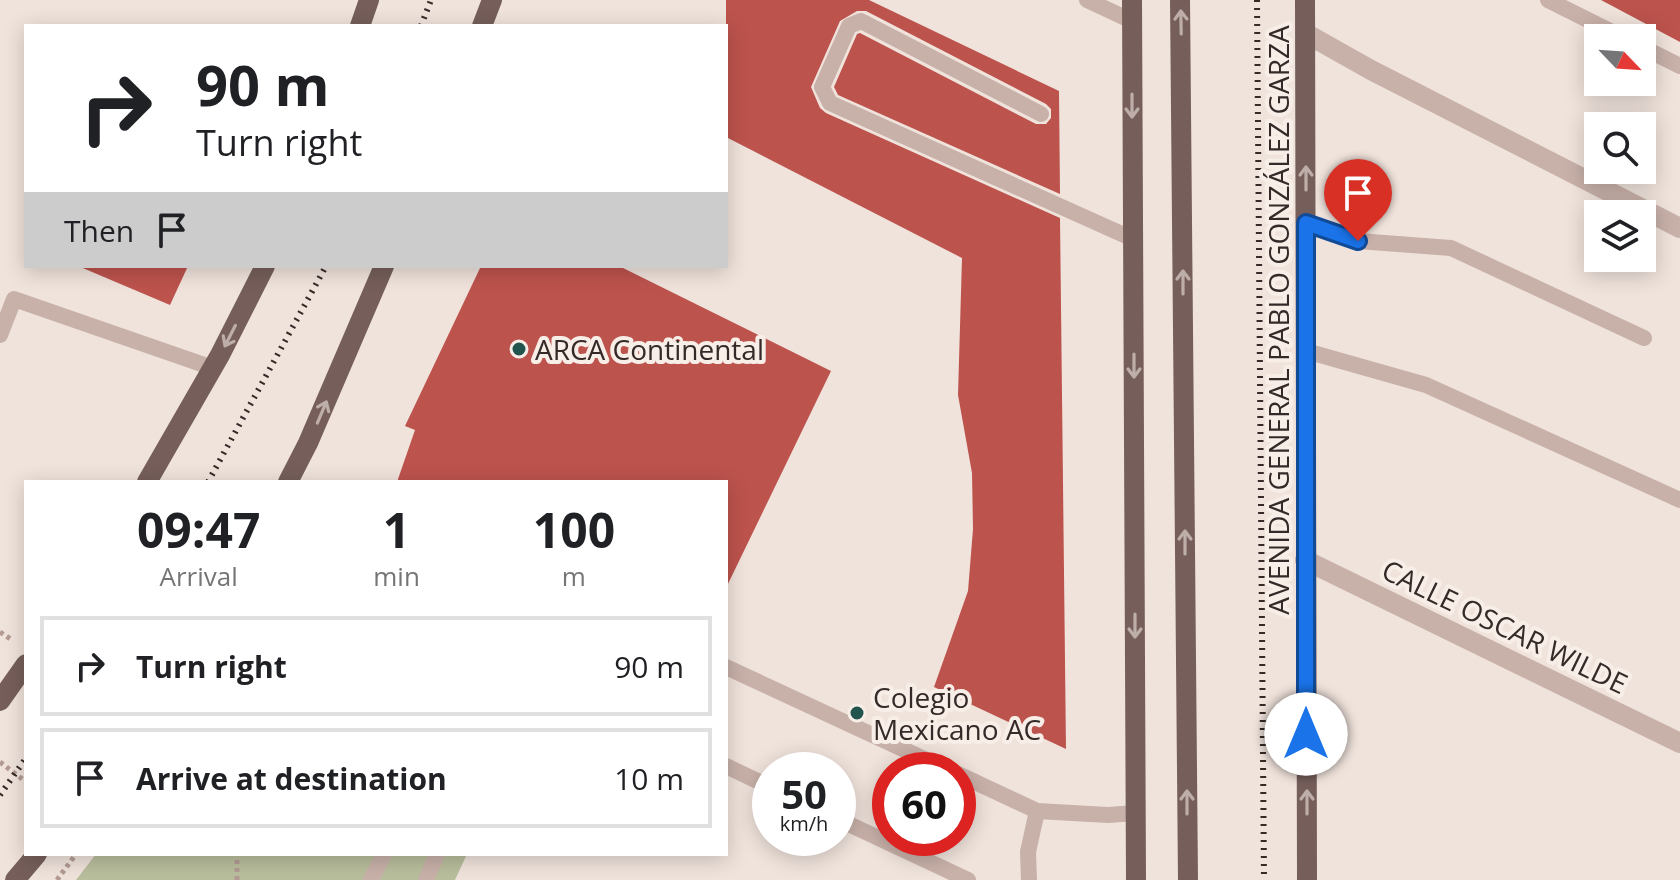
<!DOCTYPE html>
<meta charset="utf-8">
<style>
:root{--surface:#fff;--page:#f6f6f6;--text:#202124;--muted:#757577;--line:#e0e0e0}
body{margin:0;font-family:"Open Sans",sans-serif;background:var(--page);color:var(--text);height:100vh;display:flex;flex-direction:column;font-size:30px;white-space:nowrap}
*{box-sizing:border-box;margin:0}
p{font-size:26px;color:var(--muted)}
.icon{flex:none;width:44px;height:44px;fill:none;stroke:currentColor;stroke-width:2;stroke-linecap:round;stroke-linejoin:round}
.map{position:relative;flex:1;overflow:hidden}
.details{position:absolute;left:24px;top:480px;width:704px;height:376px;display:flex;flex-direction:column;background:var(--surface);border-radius:0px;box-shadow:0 4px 20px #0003}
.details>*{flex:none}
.top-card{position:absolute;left:24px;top:24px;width:704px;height:244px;border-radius:0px;box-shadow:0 4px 20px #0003;background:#fff;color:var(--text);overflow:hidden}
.needle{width:52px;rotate:115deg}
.fabs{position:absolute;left:1584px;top:24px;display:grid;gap:16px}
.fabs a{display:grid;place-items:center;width:72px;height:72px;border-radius:0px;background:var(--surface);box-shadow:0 4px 20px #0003;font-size:40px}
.speed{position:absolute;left:752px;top:752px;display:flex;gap:16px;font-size:40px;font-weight:700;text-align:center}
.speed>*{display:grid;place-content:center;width:104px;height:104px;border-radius:50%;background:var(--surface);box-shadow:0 4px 20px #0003;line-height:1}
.speed small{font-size:20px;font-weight:400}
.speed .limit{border:12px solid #d22;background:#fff;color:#111}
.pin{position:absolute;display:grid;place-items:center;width:68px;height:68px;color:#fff;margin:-82px -34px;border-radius:50% 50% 50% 0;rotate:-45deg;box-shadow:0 0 8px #0007}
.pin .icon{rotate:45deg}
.me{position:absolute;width:88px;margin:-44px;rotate:0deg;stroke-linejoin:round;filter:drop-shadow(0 0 6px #0008)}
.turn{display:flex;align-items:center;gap:28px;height:168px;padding:0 40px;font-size:36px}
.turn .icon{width:104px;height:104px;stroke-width:2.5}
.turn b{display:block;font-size:56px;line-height:68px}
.then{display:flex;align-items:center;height:76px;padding:0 40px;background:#0003;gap:16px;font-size:30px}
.eta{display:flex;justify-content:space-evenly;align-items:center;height:136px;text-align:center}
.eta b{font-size:48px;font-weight:700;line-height:56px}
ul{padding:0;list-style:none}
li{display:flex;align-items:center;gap:24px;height:100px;margin:0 16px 12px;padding:0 24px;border:4px solid var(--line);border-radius:0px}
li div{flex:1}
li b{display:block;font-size:30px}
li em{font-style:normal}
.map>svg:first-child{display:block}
</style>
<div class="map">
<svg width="1680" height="880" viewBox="0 0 1680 880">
<rect width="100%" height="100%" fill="#f0e3dc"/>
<path fill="#b9be9d" d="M96 854H467L455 880H76Z"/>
<g fill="#bd534d">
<path d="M726 0H869L1059 91 1060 194 838 95 834 87 857 34 860 33 1036 124H1046L1051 118V109L1046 104 866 11H857L840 21 811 87 820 108 826 113 1060 218 1066 749 934 687 968 591 973 529 972 473 958 395 962 258 726 137Z"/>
<path d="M1601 0H1680V42Z"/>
<path d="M78 266H188L170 305Z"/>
<path d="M481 266H619L831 371 726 588V482H397L415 430 405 426Z"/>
</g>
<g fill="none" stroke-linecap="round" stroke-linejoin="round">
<g stroke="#b39b93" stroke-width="5" stroke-dasharray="4 4" stroke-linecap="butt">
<path d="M0 632 12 640"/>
<path d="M0 762 26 782"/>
<path d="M57 880 76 854"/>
<path d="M237 880V854"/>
</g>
<g stroke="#c8b1a9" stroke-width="16">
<path d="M1087 0 1132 21"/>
<path d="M1548 0 1624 38"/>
<path d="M1642 47 1680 66"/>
<path d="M1041 114 861 21 849 26 822 87 830 103 1133 239"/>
<path d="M1306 223 1358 241 1451 248 1644 338"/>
<path d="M0 335 14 299 213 368"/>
<path d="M1306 351 1426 385 1680 500"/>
<path d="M726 667 948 770"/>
<path d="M726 766 770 787"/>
<path d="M958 774 1037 811 1108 815 1136 813"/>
<path d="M838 819 968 880"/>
<path d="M371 880 384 854"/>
<path d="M426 880 437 854"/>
<path d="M1029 880 1028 852 1037 811"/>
</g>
<g stroke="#c8b1a9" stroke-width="20">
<path d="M1307 34 1371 70 1680 228"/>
<path d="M1305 560 1680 743"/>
</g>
<g stroke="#765f5b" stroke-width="20">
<path d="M1132 0 1136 880"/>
<path d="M1180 0 1188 880"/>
<path d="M1305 0 1307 880"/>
<path d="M360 26 369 0"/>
<path d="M482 26 492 0"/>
<path d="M147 482 220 355 265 266"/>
<path d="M288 482 308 443 384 266"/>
<path d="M0 701 26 664"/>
<path d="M15 880 37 854"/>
</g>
<g stroke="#352a28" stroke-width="6" stroke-dasharray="2 6" stroke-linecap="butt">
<path d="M1257 0 1264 880"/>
<path d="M421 26 431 0"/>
<path d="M208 482 326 266"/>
<path d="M0 795 26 758"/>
</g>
</g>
<defs><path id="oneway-shaft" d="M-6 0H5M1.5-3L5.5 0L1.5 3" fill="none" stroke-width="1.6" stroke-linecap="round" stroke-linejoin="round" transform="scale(2)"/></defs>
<g stroke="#beaea9">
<use href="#oneway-shaft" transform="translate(1181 22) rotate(-91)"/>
<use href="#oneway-shaft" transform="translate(1132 106) rotate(90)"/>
<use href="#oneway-shaft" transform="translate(1306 178) rotate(-90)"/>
<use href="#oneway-shaft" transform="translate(1183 282) rotate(-90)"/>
<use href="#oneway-shaft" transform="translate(230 336) rotate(117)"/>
<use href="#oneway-shaft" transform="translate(1134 366) rotate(90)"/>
<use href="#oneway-shaft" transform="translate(322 412) rotate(-67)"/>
<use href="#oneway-shaft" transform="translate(1185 542) rotate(-90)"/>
<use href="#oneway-shaft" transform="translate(1135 626) rotate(90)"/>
<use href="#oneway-shaft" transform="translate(1187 802) rotate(-90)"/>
<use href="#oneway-shaft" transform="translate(1307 802) rotate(-90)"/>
</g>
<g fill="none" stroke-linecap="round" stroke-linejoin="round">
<g stroke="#114b97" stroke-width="20">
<path id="route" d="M1306 734V223L1358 241"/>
</g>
<use href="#route" stroke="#1a73e8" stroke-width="14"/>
</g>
<g fill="#21544d" stroke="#f8eee8" stroke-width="3">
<circle cx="519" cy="349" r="8"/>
<circle cx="857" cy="713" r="8"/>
</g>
<g text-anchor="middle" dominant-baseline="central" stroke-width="8" stroke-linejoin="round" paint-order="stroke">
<g font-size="28" fill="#352a28" stroke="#f8eee8">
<text transform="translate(1278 320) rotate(-90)">AVENIDA GENERAL PABLO GONZÁLEZ GARZA</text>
<text transform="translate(1505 626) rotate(26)">CALLE OSCAR WILDE</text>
</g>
<g font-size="28" fill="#352a28" stroke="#f8eee8" text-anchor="start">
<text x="535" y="349">ARCA Continental</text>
<text x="873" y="697">Colegio<tspan x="873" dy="32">Mexicano AC</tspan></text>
</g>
</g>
</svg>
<div class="fabs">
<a><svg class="needle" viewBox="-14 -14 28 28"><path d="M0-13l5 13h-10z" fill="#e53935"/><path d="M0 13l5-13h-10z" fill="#757577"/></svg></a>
<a><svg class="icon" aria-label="search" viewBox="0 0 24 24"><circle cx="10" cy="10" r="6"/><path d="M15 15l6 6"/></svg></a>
<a><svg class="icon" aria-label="layers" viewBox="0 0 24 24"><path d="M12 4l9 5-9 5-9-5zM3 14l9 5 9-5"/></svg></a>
</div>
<div class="speed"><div>50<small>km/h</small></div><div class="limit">60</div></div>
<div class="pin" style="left:1358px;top:241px;background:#d93025"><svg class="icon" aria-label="arrive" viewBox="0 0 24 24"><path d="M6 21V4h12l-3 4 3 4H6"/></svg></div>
<svg class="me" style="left:1306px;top:734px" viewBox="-20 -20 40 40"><circle r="19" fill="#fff"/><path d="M0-13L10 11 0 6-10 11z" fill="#1a73e8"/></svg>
<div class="top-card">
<div class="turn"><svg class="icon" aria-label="right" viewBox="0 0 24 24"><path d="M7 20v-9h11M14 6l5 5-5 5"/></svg><div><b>90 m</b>Turn right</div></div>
<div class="then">Then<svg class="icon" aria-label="arrive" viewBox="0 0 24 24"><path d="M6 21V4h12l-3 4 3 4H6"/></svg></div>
</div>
<section class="details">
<div class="eta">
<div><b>09:47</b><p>Arrival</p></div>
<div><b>1</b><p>min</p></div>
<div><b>100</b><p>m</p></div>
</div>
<ul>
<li><svg class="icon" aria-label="right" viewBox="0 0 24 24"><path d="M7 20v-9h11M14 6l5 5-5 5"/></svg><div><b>Turn right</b></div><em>90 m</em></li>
<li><svg class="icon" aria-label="arrive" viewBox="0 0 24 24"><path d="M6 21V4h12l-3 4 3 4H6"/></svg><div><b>Arrive at destination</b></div><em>10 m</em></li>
</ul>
</section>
</div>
